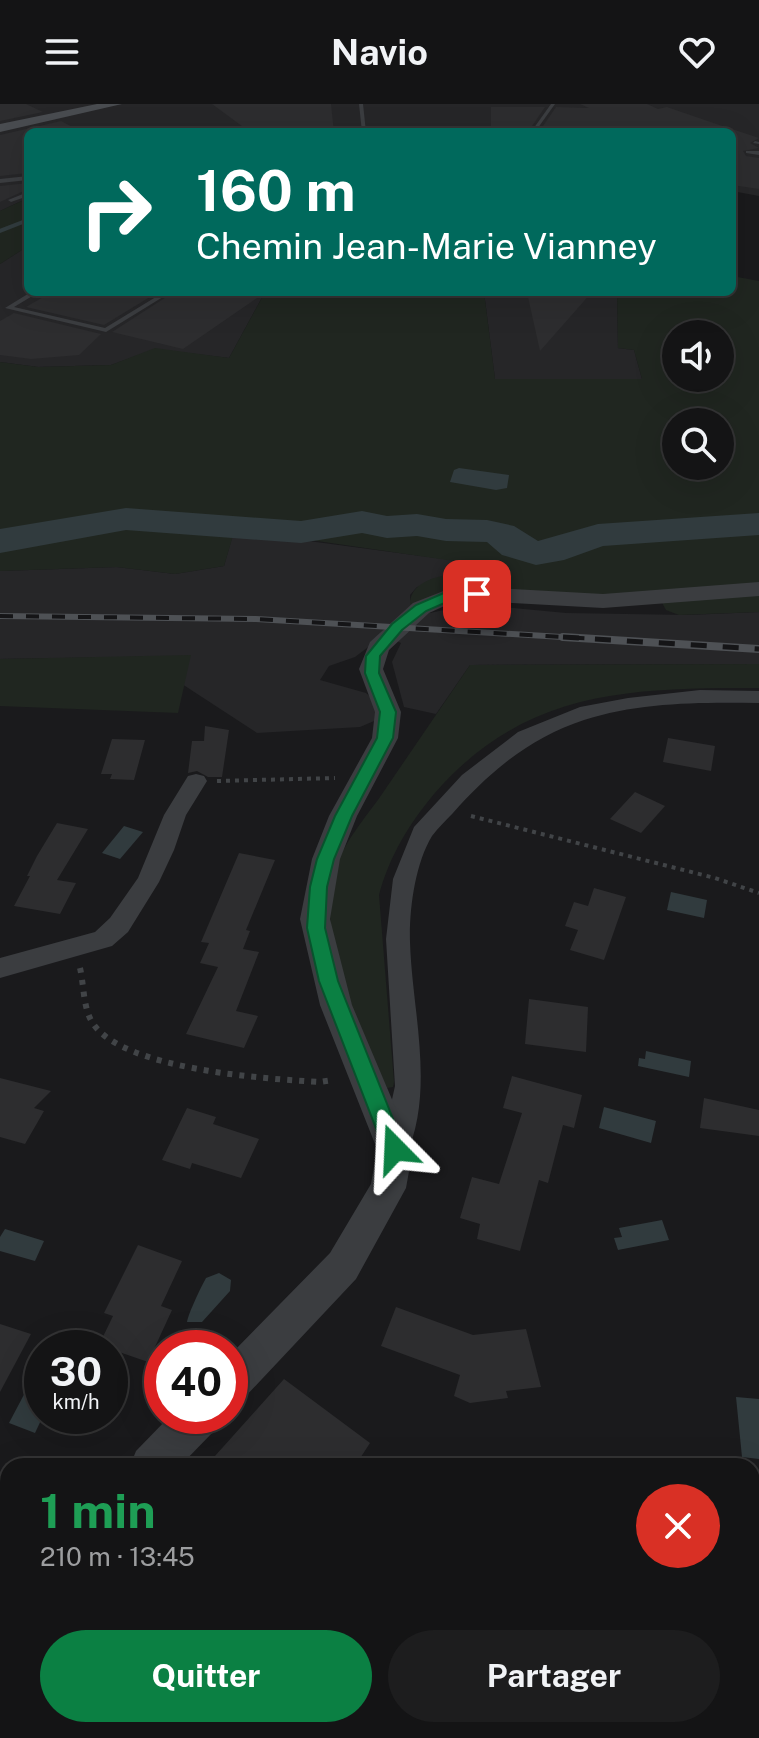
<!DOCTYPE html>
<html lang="fr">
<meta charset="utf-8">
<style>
:root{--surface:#141415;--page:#1d1d1e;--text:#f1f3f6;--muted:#9d9ea0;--line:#333334;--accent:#0b8043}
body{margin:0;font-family:"Public Sans",sans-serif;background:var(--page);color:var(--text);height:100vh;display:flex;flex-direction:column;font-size:30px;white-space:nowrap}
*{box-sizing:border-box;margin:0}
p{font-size:26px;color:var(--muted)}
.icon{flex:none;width:44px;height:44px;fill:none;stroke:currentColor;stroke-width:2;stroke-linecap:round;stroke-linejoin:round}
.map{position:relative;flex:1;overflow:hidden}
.sheet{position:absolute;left:0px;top:1354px;width:760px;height:280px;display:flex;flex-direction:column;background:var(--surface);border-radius:24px 24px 0 0;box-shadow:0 8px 32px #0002,0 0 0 2px var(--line)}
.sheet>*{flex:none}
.banner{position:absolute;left:24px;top:24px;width:712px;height:168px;border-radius:12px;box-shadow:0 8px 32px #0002,0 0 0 2px var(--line);background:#00695c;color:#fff;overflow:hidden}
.tools{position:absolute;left:662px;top:216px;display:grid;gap:16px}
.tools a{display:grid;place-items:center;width:72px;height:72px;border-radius:50%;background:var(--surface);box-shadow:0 8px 32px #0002,0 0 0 2px var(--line);font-size:40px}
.speed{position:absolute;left:24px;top:1226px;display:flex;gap:16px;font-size:40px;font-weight:700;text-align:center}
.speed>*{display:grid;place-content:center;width:104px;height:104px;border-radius:50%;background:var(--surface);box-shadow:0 8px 32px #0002,0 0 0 2px var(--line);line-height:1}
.speed small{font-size:20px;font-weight:400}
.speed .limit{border:12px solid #d22;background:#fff;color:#111}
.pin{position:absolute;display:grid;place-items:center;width:68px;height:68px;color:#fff;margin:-34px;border-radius:16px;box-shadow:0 4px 12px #0006}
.me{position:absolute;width:88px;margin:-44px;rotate:339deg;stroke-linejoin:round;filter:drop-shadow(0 0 6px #0008)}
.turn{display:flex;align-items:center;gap:28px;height:168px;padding:0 40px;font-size:36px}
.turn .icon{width:104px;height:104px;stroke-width:2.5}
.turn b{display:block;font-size:56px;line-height:68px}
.round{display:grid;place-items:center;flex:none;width:84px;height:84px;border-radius:42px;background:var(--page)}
.headline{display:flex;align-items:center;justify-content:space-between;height:136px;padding:0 40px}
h1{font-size:48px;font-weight:700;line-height:60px;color:#1e9e55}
.button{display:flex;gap:16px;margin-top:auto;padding:16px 40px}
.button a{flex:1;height:92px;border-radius:48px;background:var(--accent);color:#fff;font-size:32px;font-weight:700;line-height:92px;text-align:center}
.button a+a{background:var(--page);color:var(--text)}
header{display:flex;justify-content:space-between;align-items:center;height:104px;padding:0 40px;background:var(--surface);font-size:36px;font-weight:700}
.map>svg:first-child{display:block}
</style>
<header><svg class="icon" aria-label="menu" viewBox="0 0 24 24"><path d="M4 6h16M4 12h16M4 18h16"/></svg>Navio<svg class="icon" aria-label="heart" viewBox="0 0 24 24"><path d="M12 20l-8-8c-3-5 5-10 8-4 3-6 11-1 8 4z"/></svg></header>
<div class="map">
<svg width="759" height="1634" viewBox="0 0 759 1634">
<rect width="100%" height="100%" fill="#1a1a1c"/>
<g fill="#262628">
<path d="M0 0H759V92L732 87V28H28V94L0 107Z"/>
<path d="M28 142V188H265L229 254 155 245 111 261 38 263 0 258V160Z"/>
<path d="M484 188H617L618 244 634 246 642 275H495Z"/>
<path d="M234 427 489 461 485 467 417 483 410 491V499L430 509 472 500 566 509 687 511 759 508V560L470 561 436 610 404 603 392 558 401 539 384 531 355 553 329 562 320 576 366 589 374 596 381 614 360 623 257 629 182 580 190 552 0 555V467L117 463 175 470 224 462Z"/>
</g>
<g fill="#202620" fill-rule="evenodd">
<path d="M28 94V142L0 160V107Z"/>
<path d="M732 172 759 177V508L679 511 666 506 659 493 477 490 421 504 410 500C411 469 462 469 484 467L488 462 235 425 224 462 175 470 117 463 0 467V258L38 263 111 261 155 244 229 254 265 188H484L495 275H642L634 246 618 244 617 188H732ZM676 230H720V274H676ZM676 318H720V362H676Z"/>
<path d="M191 551 178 609 0 602V555Z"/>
<path d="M759 560V584C630 584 525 585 434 690 409 720 389 753 379 791L394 978 393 983 387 984C361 925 314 831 335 766 343 740 364 715 380 693 410 649 440 605 470 561Z"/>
</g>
<g fill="#313b3e">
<path d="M459 364 509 371 507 384 496 386 450 378 454 366Z"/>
<path d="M124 722 143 728 120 755 102 749Z"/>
<path d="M671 788 707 796 704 814 667 806Z"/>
<path d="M646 947 691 957 689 973 638 962 639 954 645 955Z"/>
<path d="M604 1003 656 1017 651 1039 599 1024Z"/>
<path d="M662 1116 669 1136 618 1146 614 1134 622 1133 619 1124Z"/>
<path d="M5 1125 44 1137 35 1157 0 1147V1133Z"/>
<path d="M219 1169 231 1176 230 1187 202 1218H187C188 1210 201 1183 206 1174Z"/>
<path d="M38 1264 42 1265 43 1312 35 1329 9 1319Z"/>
<path d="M736 1293 759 1295V1355L742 1353Z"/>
</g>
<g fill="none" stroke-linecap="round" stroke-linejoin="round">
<path stroke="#313b3e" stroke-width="4" d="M0 127 28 116"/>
<path fill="#313b3e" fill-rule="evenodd" d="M126 404 301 417 362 407 387 412 417 410 446 415 487 416 514 422 538 437 598 420 759 409V431L603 442 564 456 536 461 502 451 487 438 446 437 417 432 387 434 362 429 301 439 126 426 0 449V425Z"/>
</g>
<g fill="#2d2d2f">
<path d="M0 0H26L43 8 0 17Z"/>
<path d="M212 0H331L334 28H250Z"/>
<path d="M580 0H647L658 5 667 3 728 24 727 28H539L556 3 589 4Z"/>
<path d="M491 3H545L528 28H491Z"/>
<path d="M61 17 82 28H28V69L0 72V31Z"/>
<path d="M732 25 759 34 750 39 759 44 743 47 746 52 759 54V85L732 81Z"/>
<path d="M28 79V85L0 98V82Z"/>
<path d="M52 188H158L104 221 26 203Z"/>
<path d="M174 188H266L183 245 112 228Z"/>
<path d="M568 188H592L540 247 528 193H558Z"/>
<path d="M14 209 101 230 79 251 31 255 0 251V217Z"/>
<path d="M205 622 229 626 222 673H208L197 667 188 669 192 637H204Z"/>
<path d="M668 634 715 642 711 667 663 658Z"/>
<path d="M112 635 145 636 134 676 110 675 112 670H101Z"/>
<path d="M635 688 665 702 641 729 610 715Z"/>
<path d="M57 719 88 725 57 776 76 779 60 810 14 802 30 772H27L37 752Z"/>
<path d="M239 749 275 756 246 826 250 827 243 845 259 848 236 907 258 912 244 944 186 930 218 863 200 859 209 839 201 838Z"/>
<path d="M594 784 626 793 604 856 570 846 578 826 565 822 574 798 588 802Z"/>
<path d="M529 895 588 903 586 948 525 940Z"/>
<path d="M512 972 582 991 574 1024 563 1021 548 1079 539 1076 520 1147 477 1135 480 1120 460 1114 472 1073 499 1080 522 1009 503 1004Z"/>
<path d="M0 974 51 987 34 1004 44 1007 25 1040 0 1033Z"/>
<path d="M704 994 759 1006V1032L700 1024Z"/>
<path d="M187 1004 216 1013 213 1020 259 1035 241 1074 192 1059 190 1065 162 1056Z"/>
<path d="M138 1141 182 1157 161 1202 172 1206 148 1258 99 1241 113 1212 104 1209Z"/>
<path d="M396 1203 473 1231 526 1225 541 1283 506 1287 508 1294 470 1299 454 1292 460 1271 381 1242Z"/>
<path d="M0 1220 31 1230 0 1288Z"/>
<path d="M284 1275 370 1339 355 1362H299L289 1354 281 1362H206Z"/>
</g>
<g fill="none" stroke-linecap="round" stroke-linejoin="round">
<g stroke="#414447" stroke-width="4" stroke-dasharray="4 5" stroke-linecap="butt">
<path d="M217 677 335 674"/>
<path d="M471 712 715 774 759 789"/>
</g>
<path stroke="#414447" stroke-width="6" stroke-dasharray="5 7" stroke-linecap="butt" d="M80 864C84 881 83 903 92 918 121 966 268 975 320 978L333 976"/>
<g fill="#3b3d40" fill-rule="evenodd">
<path d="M359 0H363L366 28H362Z"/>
<path d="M551 0H555L535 28H531Z"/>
<path d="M755 37 759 38V40L753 39Z"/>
<path d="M746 47H759V51L746 49Z"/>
<path d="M28 72V76L0 79V75Z"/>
<path d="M28 88V92L11 98 8 96Z"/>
<path d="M31 188H39L14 203 105 224 164 188H171L106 228 5 204Z"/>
<path d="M0 1386 8 1390V1408L0 1404Z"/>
</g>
<g fill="#3b3d40" fill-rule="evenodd">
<path d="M700 586 759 587V599C702 598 639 598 584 616 531 633 489 668 453 709 446 716 438 724 432 732 415 760 409 806 410 838 412 908 436 987 405 1054L395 1058 385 1054 381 1045 395 982 386 835 393 775 414 723 462 671 518 628 580 603 628 594Z"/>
<path d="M196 670 204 672 207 677 186 711 174 746 159 778 128 828 112 842 0 874V854L95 828 110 814 138 774 164 711 188 672Z"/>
</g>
<g fill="#3b3d40" fill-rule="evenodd">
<path d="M759 478V492L603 504 477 497 451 499 429 509 389 546 383 565 401 608 398 634 357 712 340 755 330 815 352 901 413 1045 406 1084 356 1175 244 1294 230 1300V1251L330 1149 371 1080 377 1045 320 901 300 815 312 755 329 712 372 634 375 608 359 565 370 538 413 499 446 486 477 483 603 490Z"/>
<path d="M170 1312H220L214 1327 180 1362H130L136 1347Z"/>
<path d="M8 1531V1585L0 1588V1534Z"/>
</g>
<path fill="#494c50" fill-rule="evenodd" d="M97 0H122L0 28V20Z"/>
<g stroke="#4e5155" stroke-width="6">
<path id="rail-far1" d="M0 512 256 515 596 535"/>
</g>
<g stroke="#4e5155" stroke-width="8">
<path id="rail" d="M563 533 759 545"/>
</g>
<use href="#rail-far1" stroke="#151517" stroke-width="4" stroke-dasharray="13" stroke-linecap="butt"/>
<use href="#rail" stroke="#151517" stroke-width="5" stroke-dasharray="16" stroke-linecap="butt"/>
</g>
<path fill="#0b8043" stroke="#07532c" stroke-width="2" d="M477 486 482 487V493L449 497 426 507 402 526 380 552 379 569 396 608 393 634 352 712 334 755 327 783 325 824 338 877 405 1045 402 1052 395 1055 387 1052 384 1045 319 877 307 824 310 783 317 755 335 712 377 634 380 608 365 569 366 552 392 520 416 501 446 488Z"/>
</svg>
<div class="tools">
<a><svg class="icon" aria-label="sound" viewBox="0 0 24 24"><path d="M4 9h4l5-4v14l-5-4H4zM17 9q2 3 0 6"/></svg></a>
<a><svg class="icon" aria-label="search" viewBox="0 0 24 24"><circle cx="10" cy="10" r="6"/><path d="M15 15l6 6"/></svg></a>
</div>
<div class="speed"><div>30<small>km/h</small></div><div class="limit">40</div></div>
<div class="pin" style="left:477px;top:490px;background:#d93025"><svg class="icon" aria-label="arrive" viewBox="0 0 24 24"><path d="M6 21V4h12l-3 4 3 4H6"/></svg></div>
<svg class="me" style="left:395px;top:1045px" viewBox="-20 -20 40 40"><path d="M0-17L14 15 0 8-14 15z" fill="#0b8043" stroke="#fff" stroke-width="4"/></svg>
<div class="banner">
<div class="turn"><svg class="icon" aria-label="right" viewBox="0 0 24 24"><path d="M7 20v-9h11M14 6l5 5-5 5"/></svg><div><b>160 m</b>Chemin Jean-Marie Vianney</div></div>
</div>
<section class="sheet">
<div class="headline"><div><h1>1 min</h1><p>210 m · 13:45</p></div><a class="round" style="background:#d93025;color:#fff"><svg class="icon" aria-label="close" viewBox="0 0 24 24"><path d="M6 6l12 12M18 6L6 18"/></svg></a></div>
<div class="button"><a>Quitter</a><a>Partager</a></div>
</section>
</div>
